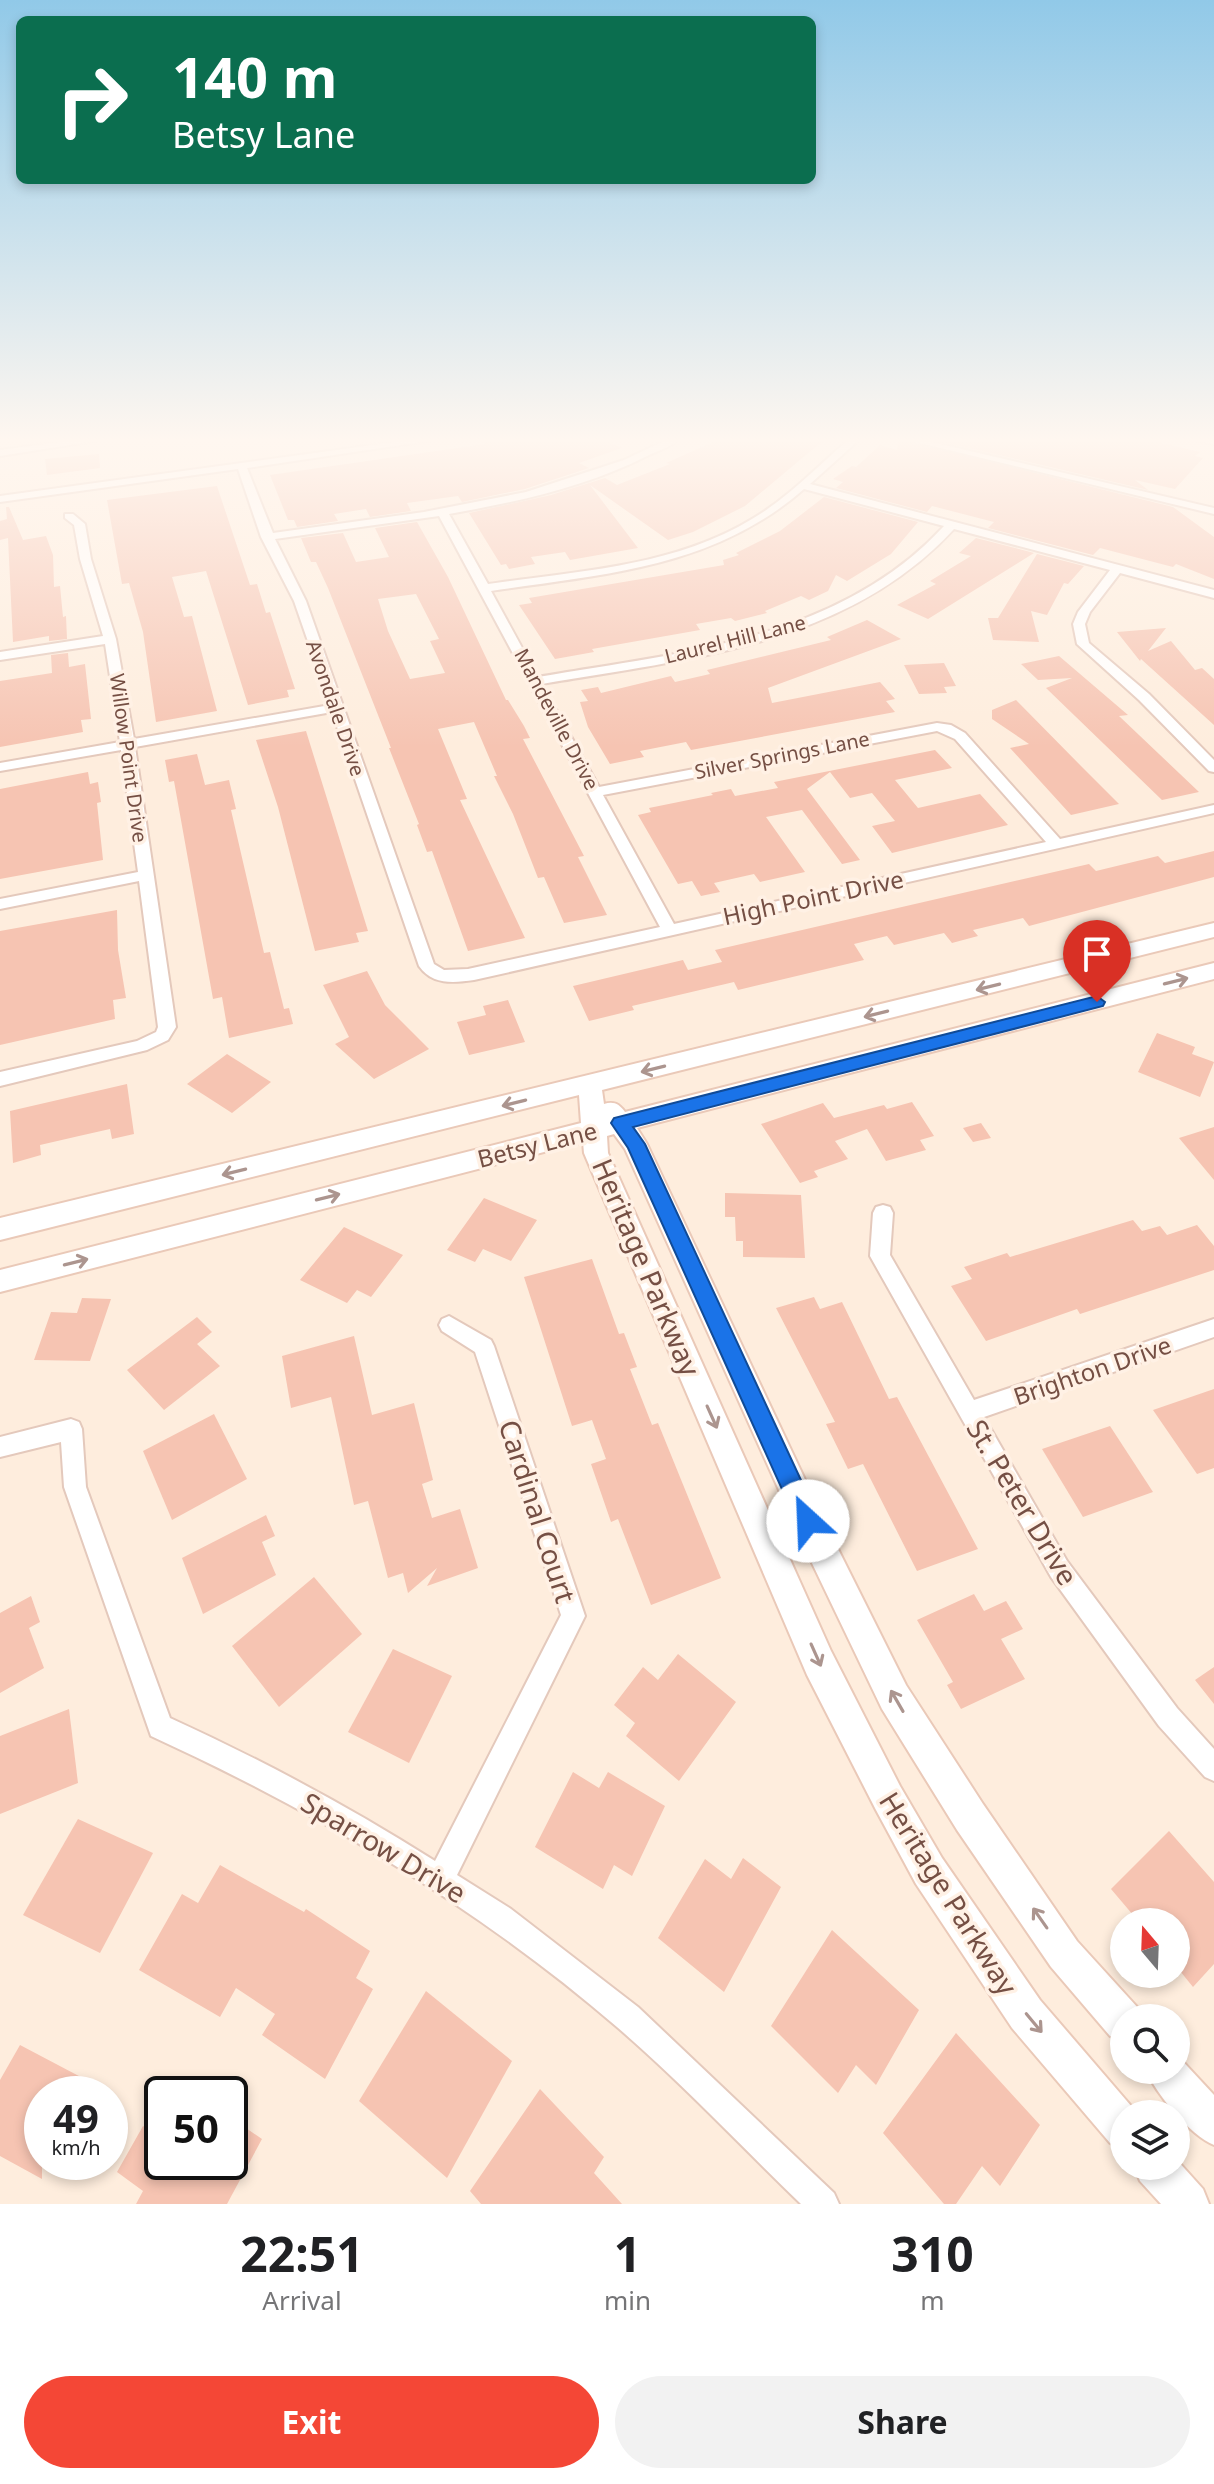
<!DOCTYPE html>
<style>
:root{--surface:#fff;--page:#f2f2f2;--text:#202124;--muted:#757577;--accent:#f44736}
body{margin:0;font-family:"Noto Sans",sans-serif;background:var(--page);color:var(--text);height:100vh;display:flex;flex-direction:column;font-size:30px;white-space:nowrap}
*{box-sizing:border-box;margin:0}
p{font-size:26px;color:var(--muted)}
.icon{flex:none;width:44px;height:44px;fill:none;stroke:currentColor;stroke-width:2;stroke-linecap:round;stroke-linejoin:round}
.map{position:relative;height:2204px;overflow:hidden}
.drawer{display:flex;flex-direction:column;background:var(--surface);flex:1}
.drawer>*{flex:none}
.banner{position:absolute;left:16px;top:16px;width:800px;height:168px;border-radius:12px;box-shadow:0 4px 12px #0003;background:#0b6e4f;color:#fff;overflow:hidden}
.needle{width:52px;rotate:341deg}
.fabs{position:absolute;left:1110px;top:1908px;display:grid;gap:16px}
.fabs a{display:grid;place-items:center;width:80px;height:80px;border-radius:50%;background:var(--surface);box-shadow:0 4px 12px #0003;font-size:40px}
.speed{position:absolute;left:24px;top:2076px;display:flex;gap:16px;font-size:40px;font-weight:700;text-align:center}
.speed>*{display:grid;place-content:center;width:104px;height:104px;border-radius:50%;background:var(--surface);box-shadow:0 4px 12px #0003;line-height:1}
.speed small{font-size:20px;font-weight:400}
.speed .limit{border:4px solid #111;border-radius:12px;background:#fff;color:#111}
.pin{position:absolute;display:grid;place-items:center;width:68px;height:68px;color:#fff;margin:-82px -34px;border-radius:50% 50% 50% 0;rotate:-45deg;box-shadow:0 0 8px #0007}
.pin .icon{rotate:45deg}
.me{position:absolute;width:88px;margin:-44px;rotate:335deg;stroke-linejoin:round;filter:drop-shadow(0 0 6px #0008)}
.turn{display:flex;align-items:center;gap:28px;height:168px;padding:0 24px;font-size:36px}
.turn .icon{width:104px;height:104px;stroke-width:2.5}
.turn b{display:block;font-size:56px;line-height:68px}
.eta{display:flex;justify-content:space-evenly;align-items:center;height:136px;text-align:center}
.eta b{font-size:48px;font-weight:700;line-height:56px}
.primary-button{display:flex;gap:16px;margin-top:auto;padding:16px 24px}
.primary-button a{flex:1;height:92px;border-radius:48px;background:var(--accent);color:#fff;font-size:32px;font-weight:700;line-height:92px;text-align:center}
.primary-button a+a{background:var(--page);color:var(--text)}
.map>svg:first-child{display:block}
</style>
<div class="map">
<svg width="1214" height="2204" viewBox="0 0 1214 2204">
<rect width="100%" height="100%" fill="#feeddd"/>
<g fill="#f6c4b2" fill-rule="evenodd">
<path d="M499 439H603L622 448 579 463 589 468 525 489 462 502 458 496 407 503 411 511 370 517 366 509 334 514 338 521 297 527 294 520H288L270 475 485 444 482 442Z"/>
<path d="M720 439H825L745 506 693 532 668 540 590 485 638 548 570 560 565 552 531 557 535 564 509 569 506 564 501 565 469 513 551 495 605 478 617 485 670 464 666 463Z"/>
<path d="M899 439 1173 507 1214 537V579L1176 564 1173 567 1100 548 1093 555 988 528 994 522 932 506 927 512 836 488 843 482 833 479 852 466 856 467 880 445 897 450Z"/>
<path d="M930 439H1145L1200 452 1195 456 1203 458 1175 489 1135 480 1148 490Z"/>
<path d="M99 454 100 468 47 475 45 459Z"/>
<path d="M217 486 250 585 257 584 266 613 270 612 295 689 287 690 289 697 248 705 206 571 172 577 184 617 192 616 217 711 156 722 143 632 129 583 122 584 107 500Z"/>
<path d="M824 497 918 522 891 554 847 581 836 575 828 591 809 600 801 596 765 611 767 613 735 621 731 618 696 624 700 630 592 649 594 652 555 659 519 605 532 603 529 598 724 565 723 560 739 555 736 553 780 531Z"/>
<path d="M6 507H9L23 540 46 536 53 555 54 587 60 586 63 617 66 616 67 639 49 641V636L13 642 8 538 0 540V521L7 519Z"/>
<path d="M417 522 448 577 506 700H508L524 726 530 738 523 739 584 856 578 857 607 915 564 923 544 877 538 878 513 814 494 776H497L474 722 438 729 467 799 460 800 525 938 468 951 432 851 427 852 417 825 419 824 389 748H391L328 588 316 562H311L301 538 343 533 356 562 389 557 375 528ZM416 594 439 639 430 641 445 673 410 679 388 631 378 599Z"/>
<path d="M976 538 1034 553 928 619 897 605 936 584 930 581 971 556 959 553Z"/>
<path d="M1037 554 1084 566 1068 584 1064 583 1047 615 1031 611 1039 642 993 640 988 618H998Z"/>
<path d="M867 620 901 639 768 688 772 703 880 682 895 699 886 701 895 712 691 750 686 742 640 751 644 757 610 764 588 727 580 702 588 701 581 690 598 687 601 693 671 676 675 682 710 674 707 670 831 640 827 637Z"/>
<path d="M1166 628 1148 651 1171 641 1195 670 1202 668 1214 679V725L1141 659 1140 661 1117 632Z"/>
<path d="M68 653 69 667 85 664 91 719 81 720 83 732 0 747V681L52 673 51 655Z"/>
<path d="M1059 656 1128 715 1119 716 1199 792 1162 800 1046 688 1072 678 1038 680 1021 664Z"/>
<path d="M944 663 956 686 944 687 947 693 919 694 904 665Z"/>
<path d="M1016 700 1082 767 1119 804 1071 815 1010 748 1029 744 992 719V710Z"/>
<path d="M306 731 368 931 356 933 359 942 315 951 278 807 256 740Z"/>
<path d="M935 750 952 768 895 780 918 808 980 794 1008 825 892 853 872 826 895 821 872 793 850 798 830 772 807 789 860 860 842 864 802 810 766 817 805 872 760 882 754 874 714 883 720 892 701 896 692 881 678 884 638 815 651 812 649 808 713 795 711 793 731 789 735 796 778 788 774 782Z"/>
<path d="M197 754 205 785 229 780 236 809 231 810 264 953 270 952 284 1009 289 1008 293 1024 229 1038 222 997 213 999 174 781 169 782 165 760Z"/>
<path d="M88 772 90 784 98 782 101 802 97 803 103 860 0 879V789Z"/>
<path d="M1214 851V877L1029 926 1023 918 973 930 978 936 952 943 944 933 894 945 887 936 854 944 864 960 738 990 734 982 632 1006 634 1010 589 1021 573 986 683 960 688 970 722 962 715 950 1089 864 1096 871 1158 856 1165 863Z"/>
<path d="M117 910 118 950 126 998 113 1000 115 1019 0 1045V931Z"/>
<path d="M367 971 385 1005 429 1049 374 1079 335 1044 349 1037 323 985Z"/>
<path d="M508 1000 525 1042 469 1055 457 1022 486 1015 483 1006Z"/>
<path d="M1157 1033 1195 1047 1192 1054 1214 1062 1200 1097 1138 1072Z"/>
<path d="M227 1054 271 1082 232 1113 187 1084Z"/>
<path d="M127 1084 134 1134 112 1139 110 1129 79 1136 40 1145 41 1155 13 1163 10 1111Z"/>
<path d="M912 1102 934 1136 920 1140 926 1150 886 1161 867 1129 835 1141 848 1159 814 1171 818 1177 800 1183 761 1124 823 1103 834 1118 884 1105 887 1109Z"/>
<path d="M981 1123 991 1138 973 1142 963 1128Z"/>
<path d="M1214 1127V1180L1179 1138Z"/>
<path d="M725 1193 801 1195 805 1258 743 1257V1241H736L735 1217H725Z"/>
<path d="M484 1198 537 1220 511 1261 483 1249 475 1262 447 1250Z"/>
<path d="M1133 1220 1142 1231 1160 1226 1167 1235 1197 1225 1214 1246V1270L1080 1314 1077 1309 986 1341 951 1286 972 1279 964 1267 1007 1253 1010 1257Z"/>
<path d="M344 1227 403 1255 371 1297 357 1290 347 1303 300 1280Z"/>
<path d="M592 1259 619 1334 624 1333 637 1367 630 1369 652 1425 658 1423 721 1578 651 1605 618 1519 611 1522 591 1464 606 1459 592 1420 572 1426 524 1277Z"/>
<path d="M814 1297 820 1309 842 1302 889 1399 897 1397 978 1549 917 1571 863 1464 848 1469 826 1424 835 1422 776 1308Z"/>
<path d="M82 1298 111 1299 90 1361 34 1360 51 1312 77 1313Z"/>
<path d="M197 1317 212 1332 197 1344 220 1366 164 1410 127 1370Z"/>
<path d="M354 1336 372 1415 414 1403 433 1480 422 1484 432 1518 460 1509 478 1568 427 1586 437 1568 408 1593 403 1573 388 1578 368 1501 354 1505 331 1397 291 1408 282 1356Z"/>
<path d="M1214 1389V1468L1197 1474 1153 1410Z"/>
<path d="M214 1414 247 1479 172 1520 143 1451Z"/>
<path d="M1110 1426 1153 1492 1083 1517 1042 1449Z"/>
<path d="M266 1515 275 1536 262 1542 276 1575 203 1614 182 1558Z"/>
<path d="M314 1577 362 1634 279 1707 232 1646Z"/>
<path d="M974 1594 984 1611 1006 1601 1023 1629 1001 1639 1025 1679 961 1709 947 1685 953 1682 917 1620Z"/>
<path d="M31 1596 40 1622 29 1628 44 1668 0 1693V1613Z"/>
<path d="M393 1649 452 1676 409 1763 348 1732Z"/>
<path d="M678 1654 736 1702 679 1781 626 1736 635 1723 614 1705 643 1667 658 1680Z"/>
<path d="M1214 1667V1704L1195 1680Z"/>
<path d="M69 1709 78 1783 0 1814V1736Z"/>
<path d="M573 1772 599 1788 608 1772 665 1806 632 1876 614 1865 603 1889 535 1847Z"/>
<path d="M78 1819 153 1853 100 1953 23 1915Z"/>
<path d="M1169 1831 1214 1882V1964L1193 1987 1176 1966V1922H1139L1111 1889Z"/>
<path d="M743 1858 781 1887 724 1992 658 1938 705 1859 731 1879Z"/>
<path d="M220 1865 304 1912 306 1909 370 1951 356 1978 373 1989 325 2079 262 2035 275 2014 236 1988 220 2017 139 1970 182 1894 198 1903Z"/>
<path d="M832 1930 919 2010 876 2085 856 2065 838 2093 771 2026Z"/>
<path d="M426 1991 512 2061 447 2178 359 2101Z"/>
<path d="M956 2033 1040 2125 1000 2186 982 2166 956 2204H944L883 2133Z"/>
<path d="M20 2045 113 2094H42V2179L0 2156V2080Z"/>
<path d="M540 2089 604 2157 594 2173 622 2204H481L470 2191Z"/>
<path d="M230 2117 262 2139 227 2204H136L143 2191 117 2172 143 2126 162 2139V2162H230Z"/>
</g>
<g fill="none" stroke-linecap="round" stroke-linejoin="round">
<g stroke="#e4c9bc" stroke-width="4">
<g id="minor">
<path d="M83 439H107L0 456V450Z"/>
<path d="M417 439H441L247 468 273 533 424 512 526 492 624 460 668 439H680C672 446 658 451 647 456 586 487 517 502 449 514L488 584C577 571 673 567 752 519 789 497 817 467 849 439H860L810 484 1214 590V598L1120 573 1090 612 1085 624 1089 643 1149 694 1214 760V772L1209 771 1139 700 1077 644 1073 624 1078 612 1110 570 954 529C847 645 689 659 542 684L599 787 937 723 951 725 965 733 1060 839 1214 805V813L474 980C453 983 432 985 419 966L332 712 135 747 176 1027 168 1040 147 1050 0 1086V1072L137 1041 156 1032 158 1027 139 881 0 909V899L138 872 121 750 0 771V763L120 742 105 644 0 660V652L103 636 80 559 74 525 65 518V514H73L85 524 91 559 116 639 134 739 330 705 294 601 261 537 238 469 0 502V496ZM804 489 944 526C839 640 682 652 538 677L491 591C605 574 714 568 804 489ZM439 516 660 927 468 969 444 970 434 964 306 601 275 539ZM937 731 955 739 1046 842 674 924 603 795Z"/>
<path d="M903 439H919L1214 508V514Z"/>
<path d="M1196 439H1214V444L1197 441Z"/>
<path d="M883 1205 890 1207 893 1213 890 1255 974 1400 1214 1319V1337L984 1417 1067 1561 1177 1708 1214 1749V1781L1205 1777 1159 1726 1051 1577 870 1256 873 1213 876 1207Z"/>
<path d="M449 1316 491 1340 494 1346 585 1616 457 1875 511 1909 638 2007 834 2193 839 2204H801C740 2145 681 2082 617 2027 478 1907 317 1812 151 1736L64 1487 61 1442 0 1457V1437L71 1419 79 1422 82 1429 86 1487 170 1718C262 1760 350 1807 435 1861L561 1615 475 1352 442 1331 439 1325 442 1319Z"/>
</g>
</g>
<g stroke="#eac9b8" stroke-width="4">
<g id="secondary">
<path d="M1214 923V937L602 1090 604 1104C614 1101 619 1104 625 1112L1214 963V979L637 1128 647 1144 833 1539 906 1685 983 1804 1077 1941 1138 2008 1142 2018H1124V2041L1110 2036 1051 1967 957 1830 882 1709 811 1561 625 1149 614 1134 607 1136 608 1153 831 1651 900 1786 942 1858 1040 2000 1138 2114H1124V2149L1110 2143 1012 2028 916 1884 876 1810 807 1675 584 1153 583 1142 0 1292V1270L581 1123 579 1095 0 1240V1218Z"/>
<path d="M1176 2054 1214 2095V2145C1190 2135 1156 2094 1146 2070H1176Z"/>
<path d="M1176 2159 1203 2189 1209 2204H1161L1140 2181 1134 2166H1176Z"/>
</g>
</g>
<use href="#minor" fill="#fff" fill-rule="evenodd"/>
<use href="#secondary" fill="#fff" fill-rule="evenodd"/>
</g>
<defs><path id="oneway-shaft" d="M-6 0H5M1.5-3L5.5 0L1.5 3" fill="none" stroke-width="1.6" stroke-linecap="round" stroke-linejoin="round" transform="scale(2)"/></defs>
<g stroke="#ac958f">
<use href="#oneway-shaft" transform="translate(1176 981) rotate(-14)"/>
<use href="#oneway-shaft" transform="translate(988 987) rotate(166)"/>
<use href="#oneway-shaft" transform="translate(876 1014) rotate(166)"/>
<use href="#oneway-shaft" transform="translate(653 1069) rotate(166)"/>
<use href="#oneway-shaft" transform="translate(514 1103) rotate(166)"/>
<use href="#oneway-shaft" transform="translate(234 1172) rotate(166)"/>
<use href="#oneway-shaft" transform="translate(328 1197) rotate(-14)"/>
<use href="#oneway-shaft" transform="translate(76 1262) rotate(-14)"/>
<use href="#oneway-shaft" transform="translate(712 1417) rotate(66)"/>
<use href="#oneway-shaft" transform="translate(816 1655) rotate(66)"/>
<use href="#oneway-shaft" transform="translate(897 1701) rotate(-120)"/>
<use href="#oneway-shaft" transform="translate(1040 1918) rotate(-125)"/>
<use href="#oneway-shaft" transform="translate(1034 2023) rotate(50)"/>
</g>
<linearGradient id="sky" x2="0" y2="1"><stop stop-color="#91c9e8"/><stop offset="0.59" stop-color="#fff7f0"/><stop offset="1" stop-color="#fff7f0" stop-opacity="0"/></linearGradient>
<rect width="1214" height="747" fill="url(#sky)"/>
<path fill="#1a73e8" stroke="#114b97" stroke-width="2" d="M1097 996 1105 1002 1103 1006 633 1127 645 1144 820 1521 817 1529 808 1533 800 1529 628 1148 611 1123 614 1118Z"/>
<g text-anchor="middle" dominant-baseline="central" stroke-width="7" stroke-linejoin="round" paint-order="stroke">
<g font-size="20" fill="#754f44" stroke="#fff1e5">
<text transform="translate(735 639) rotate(-14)">Laurel Hill Lane</text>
<text transform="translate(336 708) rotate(71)">Avondale Drive</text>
<text transform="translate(557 719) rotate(62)">Mandeville Drive</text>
<text transform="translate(782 755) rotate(-11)">Silver Springs Lane</text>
<text transform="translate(129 758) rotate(82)">Willow Point Drive</text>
</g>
<g font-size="24" fill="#754f44" stroke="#fff1e5">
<text transform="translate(813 897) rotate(-12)">High Point Drive</text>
<text transform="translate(537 1144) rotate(-14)">Betsy Lane</text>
<text transform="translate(1092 1370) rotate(-19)">Brighton Drive</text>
</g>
<g font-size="28" fill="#754f44" stroke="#fff1e5">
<text transform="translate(647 1267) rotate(67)">Heritage Parkway</text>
<text transform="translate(1023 1502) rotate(59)">St. Peter Drive</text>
<text transform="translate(538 1511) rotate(72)">Cardinal Court</text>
<text transform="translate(384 1847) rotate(31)">Sparrow Drive</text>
<text transform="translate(949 1893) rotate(58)">Heritage Parkway</text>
</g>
</g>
</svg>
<div class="fabs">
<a><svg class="needle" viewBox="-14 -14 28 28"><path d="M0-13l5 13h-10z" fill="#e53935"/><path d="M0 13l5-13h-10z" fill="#757577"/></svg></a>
<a><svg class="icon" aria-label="search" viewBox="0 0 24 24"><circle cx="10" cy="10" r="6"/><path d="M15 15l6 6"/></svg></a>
<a><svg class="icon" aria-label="layers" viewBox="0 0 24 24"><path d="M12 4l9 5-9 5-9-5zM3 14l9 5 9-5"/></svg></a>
</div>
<div class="speed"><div>49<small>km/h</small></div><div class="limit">50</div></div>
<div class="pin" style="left:1097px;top:1002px;background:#d93025"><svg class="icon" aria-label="arrive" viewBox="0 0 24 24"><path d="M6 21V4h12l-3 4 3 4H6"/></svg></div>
<svg class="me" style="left:808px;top:1521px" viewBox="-20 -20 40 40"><circle r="19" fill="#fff"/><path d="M0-13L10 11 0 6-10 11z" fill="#1a73e8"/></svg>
<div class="banner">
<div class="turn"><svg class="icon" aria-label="right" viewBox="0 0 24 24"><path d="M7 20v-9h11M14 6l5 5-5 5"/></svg><div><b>140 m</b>Betsy Lane</div></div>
</div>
</div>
<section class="drawer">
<div class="eta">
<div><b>22:51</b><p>Arrival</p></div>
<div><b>1</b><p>min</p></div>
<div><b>310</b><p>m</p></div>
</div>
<div class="primary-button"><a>Exit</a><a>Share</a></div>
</section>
